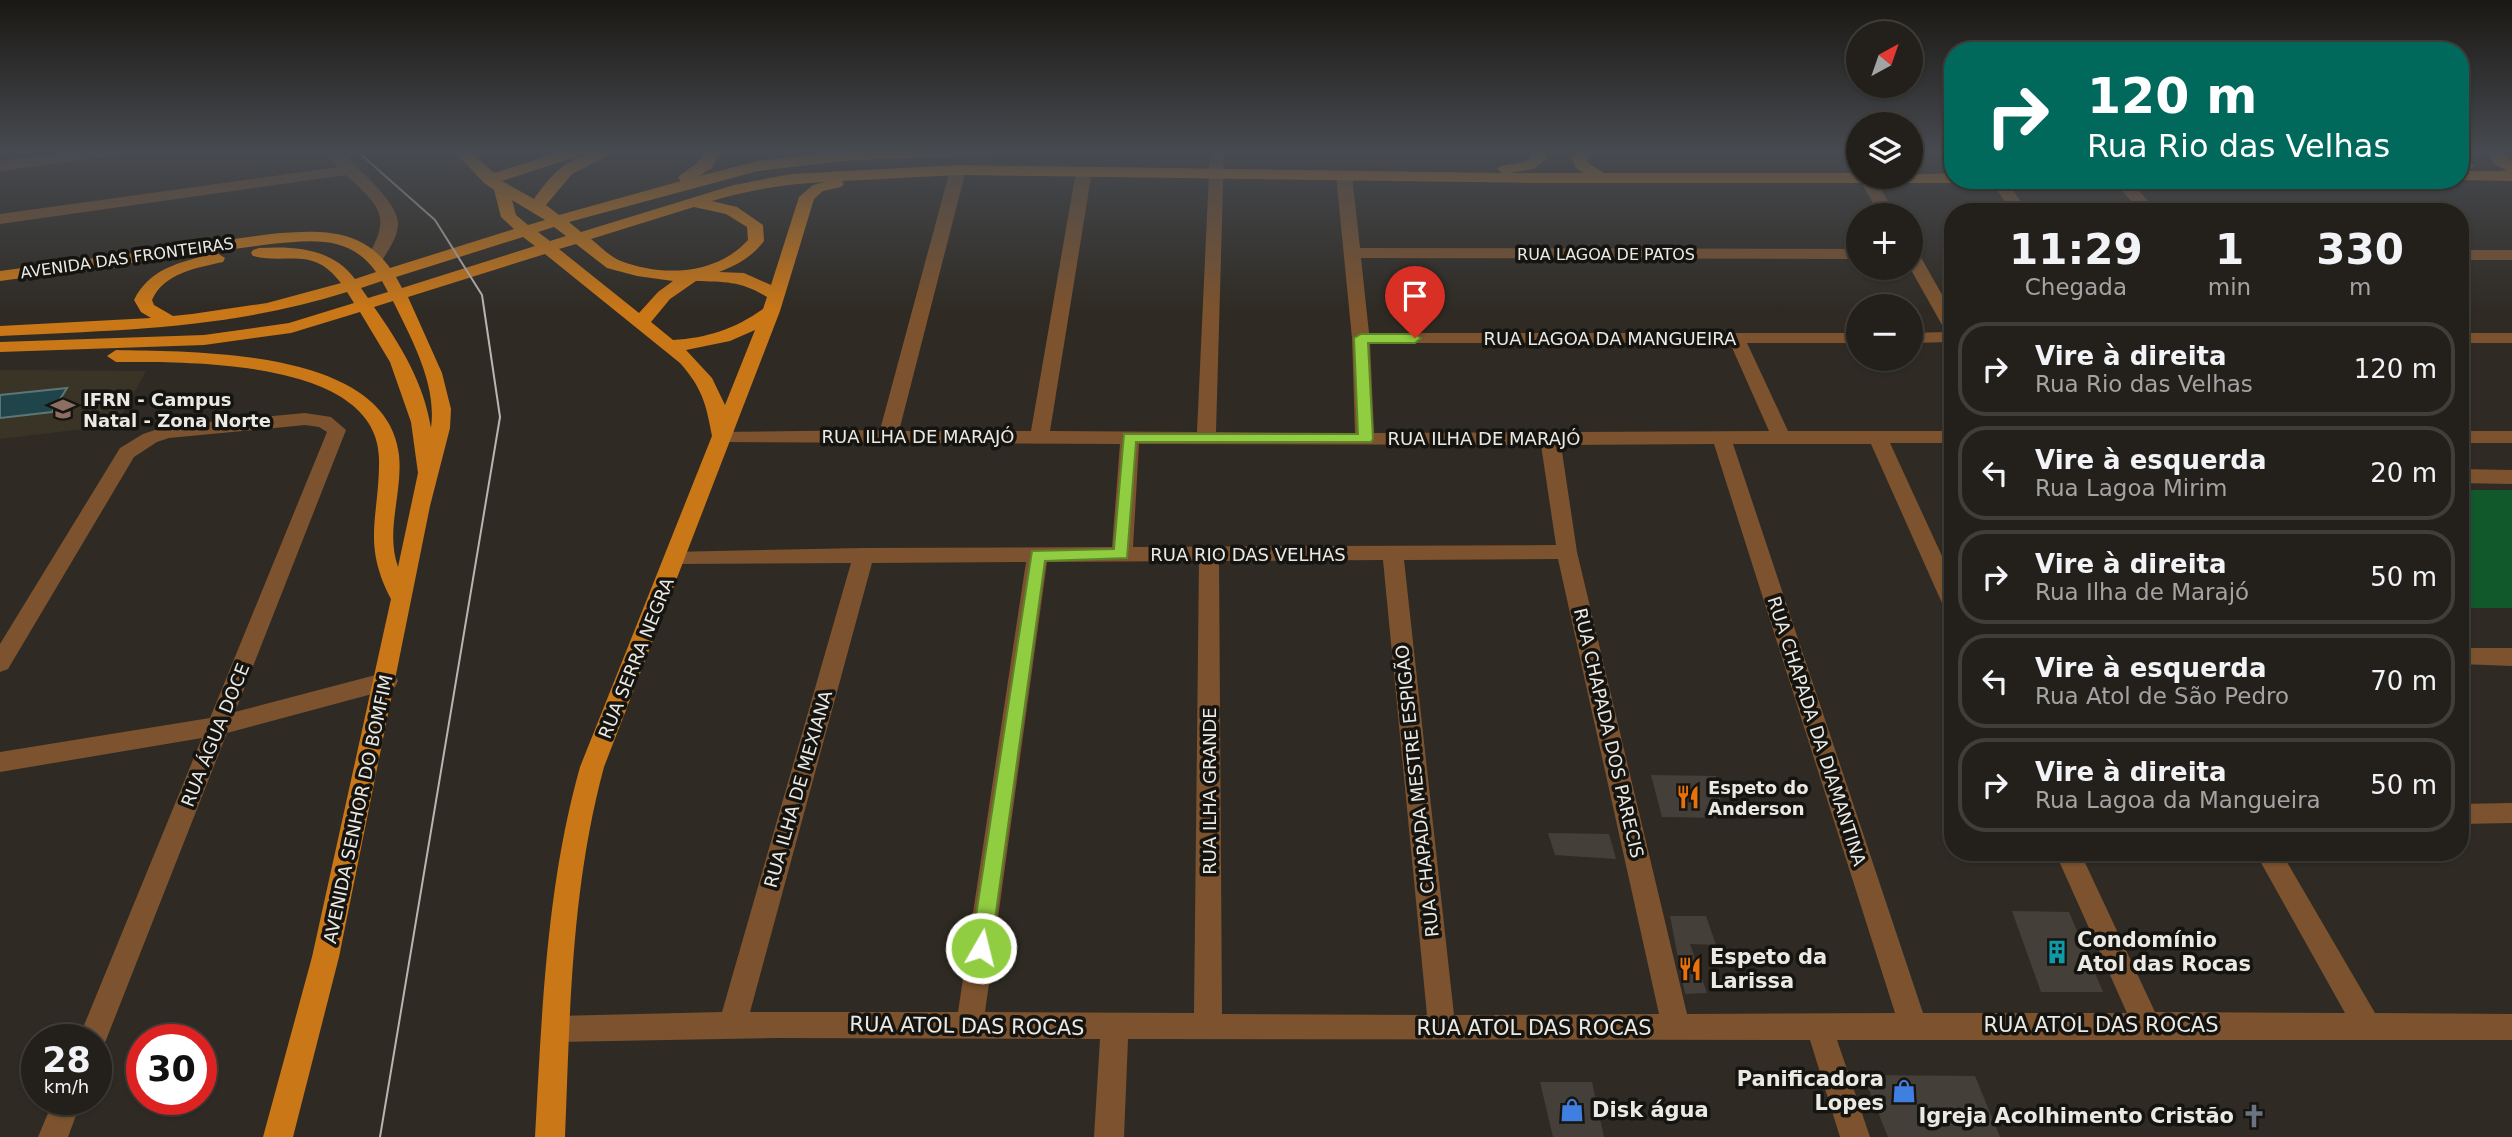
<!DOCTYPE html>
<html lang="pt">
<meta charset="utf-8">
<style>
:root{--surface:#23201b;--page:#2b2824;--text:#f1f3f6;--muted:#a3a3a3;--line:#403e3a}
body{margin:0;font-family:"DejaVu Sans",sans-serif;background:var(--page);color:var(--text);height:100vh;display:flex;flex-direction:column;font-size:26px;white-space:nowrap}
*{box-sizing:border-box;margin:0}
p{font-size:23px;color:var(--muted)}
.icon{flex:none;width:38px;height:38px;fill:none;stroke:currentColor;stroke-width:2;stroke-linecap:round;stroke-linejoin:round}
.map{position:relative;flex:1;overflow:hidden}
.sheet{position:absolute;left:1944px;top:203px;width:525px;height:658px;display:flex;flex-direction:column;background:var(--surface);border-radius:28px;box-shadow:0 2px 5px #0004,0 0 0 2px var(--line)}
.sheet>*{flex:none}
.guide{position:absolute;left:1944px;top:42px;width:525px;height:147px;border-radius:28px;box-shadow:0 2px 5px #0004,0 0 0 2px var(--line);background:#00695c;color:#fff;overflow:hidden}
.needle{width:46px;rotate:40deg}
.buttons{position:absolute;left:1846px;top:21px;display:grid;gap:14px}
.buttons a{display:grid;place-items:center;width:77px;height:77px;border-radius:50%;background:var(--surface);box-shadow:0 2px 5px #0004,0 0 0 2px var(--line);font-size:35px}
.speed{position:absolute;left:21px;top:1024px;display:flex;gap:14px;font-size:35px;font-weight:700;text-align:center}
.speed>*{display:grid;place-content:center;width:91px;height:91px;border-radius:50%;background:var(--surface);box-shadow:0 2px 5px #0004,0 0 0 2px var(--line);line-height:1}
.speed small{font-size:18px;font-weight:400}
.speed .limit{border:10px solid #d22;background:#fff;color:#111}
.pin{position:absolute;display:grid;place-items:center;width:60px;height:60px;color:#fff;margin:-72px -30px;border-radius:50% 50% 50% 0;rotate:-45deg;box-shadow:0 0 7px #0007}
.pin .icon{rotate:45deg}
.me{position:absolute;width:77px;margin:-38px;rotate:8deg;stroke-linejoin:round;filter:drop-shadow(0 0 5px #0008)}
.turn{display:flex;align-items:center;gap:24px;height:147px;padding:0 28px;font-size:32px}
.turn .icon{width:91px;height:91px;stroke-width:2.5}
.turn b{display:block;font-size:49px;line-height:60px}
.eta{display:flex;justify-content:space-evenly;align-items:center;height:119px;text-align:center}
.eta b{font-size:42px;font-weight:600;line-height:49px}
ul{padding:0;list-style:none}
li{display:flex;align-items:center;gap:21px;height:94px;margin:0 14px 10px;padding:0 14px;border:4px solid var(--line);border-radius:28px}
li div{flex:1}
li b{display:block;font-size:26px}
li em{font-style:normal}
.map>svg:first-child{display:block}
</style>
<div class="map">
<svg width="2512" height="1137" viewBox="0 0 2512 1137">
<rect width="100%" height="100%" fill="#2f2b24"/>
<path fill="#3a3427" d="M0 370 146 371 116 425 0 439Z"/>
<rect fill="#11582b" x="2461" y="490" width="51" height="118"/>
<path fill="#1f4449" stroke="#5c7678" stroke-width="2" d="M67 388 52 412 0 418V395Z"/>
<g fill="#444039">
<path d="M1651 775 1716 776 1724 818 1662 817Z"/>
<path d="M1548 833 1609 834 1616 859 1555 855Z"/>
<path d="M2012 911 2069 912 2103 992H2041Z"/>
<path d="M1670 916H1706L1716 945 1690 944 1707 993 1685 994Z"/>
<path d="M1863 1075 1975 1076 2000 1137H1888Z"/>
<path d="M1540 1082H1592L1604 1137H1553Z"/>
</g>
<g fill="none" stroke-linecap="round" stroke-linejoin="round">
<g fill="#7c532e" fill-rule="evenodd">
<path d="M81 151H126L119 155 0 171V161Z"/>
<path d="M322 151H338C355 166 395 198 398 222 399 235 388 251 381 262L375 263 367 258C392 215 380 207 346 175L0 224V214L338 167Z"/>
<path d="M1210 151H1224L1216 432 1355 433 1352 338 1336 175 1339 172H1349L1352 175 1360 248 1858 249V259L1361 258 1369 333H1858V343H1747L1788 431H1953V443H1890L1953 580V611L1945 609 1942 603 1871 444H1733L1923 1013H2127L2055 852H2080L2155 1012 2345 1013 2255 852H2281L2375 1013 2512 1014V1040H1837L1870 1137H1840L1810 1040 1128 1039 1124 1137H1094L1100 1039 777 1038 556 1042 546 1038 542 1029 546 1020 556 1016 722 1012 851 563 676 564 669 562 666 557 669 552 864 548 1112 547 1120 444 722 442 715 440 712 436 715 432 880 430 950 170 958 165 966 170 899 431H1031L1076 171 1084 166 1092 171 1050 431 1197 432ZM1370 343H1730L1769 431 1374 433ZM1139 444 1541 445 1556 545 1133 547ZM1714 444 1895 1013 1687 1014 1577 552 1561 445ZM1558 559 1659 1014 1454 1015 1404 560ZM1383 560 1427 1015 1222 1014 1219 561ZM1199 561 1194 1013 985 1012 1047 562ZM1026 562 958 1012H750L872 563Z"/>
<path d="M1858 177H1874L1896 215H1880Z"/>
<path d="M1990 180H2006L2028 212H2012Z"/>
<path d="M2112 180H2129L2158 212H2141Z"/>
<path d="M1911 249 1919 254 1953 314V342L1911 343V333L1946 332 1910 268Z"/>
<rect x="2460" y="250" width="52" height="10"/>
<rect x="2460" y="333" width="52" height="10"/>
<path d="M305 413 331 417 346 430 235 712 387 672 395 675 398 681 395 687 387 690 227 733 106 1040 102 1049 96 1052V1040H78L202 738 0 772V752L210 718 327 432 319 427 305 425 169 438 157 442 134 457 8 669 0 672V644L120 448 143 434 167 426Z"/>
<rect x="2460" y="431" width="52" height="12"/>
<path d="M2460 469 2512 470V484L2460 483Z"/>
<path d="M2460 648H2512V666L2460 664Z"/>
<path d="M2512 803V823L2460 824V804Z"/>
<path d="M54 1099H82L68 1137H38Z"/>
</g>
<g fill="#ca7717" fill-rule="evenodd">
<path d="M454 151H470L494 173 563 151H586L584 154 502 181 534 199C557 166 576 151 616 151L572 174 546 205 559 215 681 181 678 178C688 167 699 166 705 151H720L712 168 699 176 758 161 846 151H1000L993 155 852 160 758 171 569 222 581 232 734 185 791 174 958 165 1502 173 1497 169 1500 166 1524 162 1530 158 1528 151H1543L1546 159 1533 169 1510 173H1584L1576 168 1571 157 1578 151H1596L1587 159 1588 163 1604 173H1858V177L1953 173V180H1959L1953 183H1541L958 175 842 181 844 184 841 187 823 191 814 199 780 311 604 767C571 889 570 1012 565 1137H535C542 1012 546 888 580 767L712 436C706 403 702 388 680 363L545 254 408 297 442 373 451 409 450 428 430 506 339 957 293 1137H263L312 957 391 599C361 542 380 516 379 458 377 358 185 362 116 362L107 356 116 350C196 352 387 348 399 455 403 493 385 530 398 567L418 473 411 422 390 362 360 312 291 333 204 345 0 352V342L204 335 289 323 354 303 347 292C230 329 121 330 0 336V326L151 318 141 312 134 300C150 267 184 261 217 253L225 258 223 262C196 268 164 273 152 300L154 305 173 316 192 314 267 303 341 283C312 245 289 265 253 256L251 253 253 250 259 248C295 246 332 248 355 279L376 272C350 235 312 240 271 244L0 281V271L271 234C317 230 361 227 390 268L514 229 501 217 494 190 484 183ZM825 182 813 185 799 197 771 285 744 273 719 272C737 265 752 257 764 241L763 225 737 207 712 201C749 190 786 184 825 182ZM512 200 545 220 528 225 516 215ZM694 207 726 214 747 227 748 240C717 275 662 277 621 261 610 257 600 246 591 239ZM554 227 566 236 550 241 538 232ZM523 237 535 246 402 288 396 277ZM576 244 607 268 637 276 673 281 658 292 639 313 559 249ZM382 281 388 292 368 298 361 288ZM696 281C726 282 741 281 767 297L763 309C735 329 707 338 673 340L651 322 670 299ZM393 301C412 340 437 384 431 428 424 383 400 344 374 307ZM755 330 725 405 712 378 686 350 730 341Z"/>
<path d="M2486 151H2501L2512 162V181L2459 180 2460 152 2465 153 2474 166 2468 171H2507L2493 163Z"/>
</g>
<path stroke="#b8b6b0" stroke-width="2" d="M357 151 435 220 482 295 500 417 380 1137"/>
</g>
<linearGradient id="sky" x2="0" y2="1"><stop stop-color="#1a1814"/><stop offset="0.49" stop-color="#474a50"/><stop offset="1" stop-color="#474a50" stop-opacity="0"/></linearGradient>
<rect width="2512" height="310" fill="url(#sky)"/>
<path fill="#91cd40" stroke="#5e852a" stroke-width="2" d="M1361 334H1415L1421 338 1415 343H1368L1373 439 1371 442H1136L1127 558 1045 561 991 948 988 954 981 957 974 954 971 948 1032 551 1114 549 1124 434H1358L1354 338Z"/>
<defs>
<g id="university-bare" transform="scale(1.89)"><path d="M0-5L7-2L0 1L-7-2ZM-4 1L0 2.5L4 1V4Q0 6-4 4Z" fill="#8d6e63" stroke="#151410" stroke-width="2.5" paint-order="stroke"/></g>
<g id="restaurant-bare" transform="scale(1.89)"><path d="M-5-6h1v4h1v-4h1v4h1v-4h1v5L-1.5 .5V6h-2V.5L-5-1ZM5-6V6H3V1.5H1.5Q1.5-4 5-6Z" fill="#e8710a" stroke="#151410" stroke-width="2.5" paint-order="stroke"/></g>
<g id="building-bare" transform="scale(1.89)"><path d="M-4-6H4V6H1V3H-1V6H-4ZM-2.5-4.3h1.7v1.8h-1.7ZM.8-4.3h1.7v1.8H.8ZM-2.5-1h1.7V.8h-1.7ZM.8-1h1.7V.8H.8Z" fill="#0f9aa8" stroke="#151410" stroke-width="2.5" paint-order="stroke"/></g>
<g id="shop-bare" transform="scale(1.89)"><path d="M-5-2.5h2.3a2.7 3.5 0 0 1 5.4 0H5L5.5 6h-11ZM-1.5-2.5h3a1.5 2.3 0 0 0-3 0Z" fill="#3f7fe0" stroke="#151410" stroke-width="2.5" paint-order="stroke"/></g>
<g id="church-bare" transform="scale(1.89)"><path d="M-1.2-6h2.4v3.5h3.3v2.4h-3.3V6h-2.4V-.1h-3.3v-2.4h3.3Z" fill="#6b7280" stroke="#151410" stroke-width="2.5" paint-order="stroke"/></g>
</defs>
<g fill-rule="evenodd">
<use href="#university-bare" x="63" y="409"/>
<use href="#restaurant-bare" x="1688" y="797"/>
<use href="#building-bare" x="2057" y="952"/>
<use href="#restaurant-bare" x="1690" y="969"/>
<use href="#shop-bare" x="1904" y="1091"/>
<use href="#shop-bare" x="1572" y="1110"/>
<use href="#church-bare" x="2254" y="1116"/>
</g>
<g text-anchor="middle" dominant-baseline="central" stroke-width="7" stroke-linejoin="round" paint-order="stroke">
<g font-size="16" fill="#ebe9e4" stroke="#151410">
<text x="1606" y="254">RUA LAGOA DE PATOS</text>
<text transform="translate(127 258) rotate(-8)">AVENIDA DAS FRONTEIRAS</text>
</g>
<g font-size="18" fill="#ebe9e4" stroke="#151410">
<text x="1610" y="338">RUA LAGOA DA MANGUEIRA</text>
<text x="918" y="436">RUA ILHA DE MARAJÓ</text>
<text x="1484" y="438">RUA ILHA DE MARAJÓ</text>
<text x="1248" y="554">RUA RIO DAS VELHAS</text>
<text transform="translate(636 658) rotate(-68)">RUA SERRA NEGRA</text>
<text transform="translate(1817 731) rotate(72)">RUA CHAPADA DA DIAMANTINA</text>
<text transform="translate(1609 733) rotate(77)">RUA CHAPADA DOS PARECIS</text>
<text transform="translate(215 735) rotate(-68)">RUA ÁGUA DOCE</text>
<text transform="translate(798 789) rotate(-74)">RUA ILHA DE MEXIANA</text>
<text transform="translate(1209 791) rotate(-90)">RUA ILHA GRANDE</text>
<text transform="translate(1417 791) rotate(-96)">RUA CHAPADA MESTRE ESPIGÃO</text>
<text transform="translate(358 809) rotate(-78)">AVENIDA SENHOR DO BOMFIM</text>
</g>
<g font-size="18" font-weight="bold" fill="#ebe9e4" stroke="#151410" text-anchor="start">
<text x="83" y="399">IFRN - Campus<tspan x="83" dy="21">Natal - Zona Norte</tspan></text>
<text x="1708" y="787">Espeto do<tspan x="1708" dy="21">Anderson</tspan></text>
</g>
<g font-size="21" font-weight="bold" fill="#ebe9e4" stroke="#151410" text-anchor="start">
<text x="2077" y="940">Condomínio<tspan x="2077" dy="24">Atol das Rocas</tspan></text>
<text x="1710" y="957">Espeto da<tspan x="1710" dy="24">Larissa</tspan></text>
<text x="1884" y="1079" text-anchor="end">Panificadora<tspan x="1884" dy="24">Lopes</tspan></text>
<text x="1592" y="1110">Disk água</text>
<text x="2234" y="1116" text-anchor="end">Igreja Acolhimento Cristão</text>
</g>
<g font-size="21" fill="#ebe9e4" stroke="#151410">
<text x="2101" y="1025">RUA ATOL DAS ROCAS</text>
<text transform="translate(967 1026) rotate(1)">RUA ATOL DAS ROCAS</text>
<text x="1534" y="1028">RUA ATOL DAS ROCAS</text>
</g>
</g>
</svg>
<div class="buttons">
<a><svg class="needle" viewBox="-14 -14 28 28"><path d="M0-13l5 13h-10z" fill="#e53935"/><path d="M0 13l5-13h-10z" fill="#a3a3a3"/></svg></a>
<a><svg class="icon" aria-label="layers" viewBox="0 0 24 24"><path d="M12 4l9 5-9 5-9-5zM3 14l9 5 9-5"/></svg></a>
<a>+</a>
<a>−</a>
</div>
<div class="speed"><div>28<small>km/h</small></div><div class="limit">30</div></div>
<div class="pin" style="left:1415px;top:338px;background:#d93025"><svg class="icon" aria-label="arrive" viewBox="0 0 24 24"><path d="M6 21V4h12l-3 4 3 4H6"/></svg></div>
<svg class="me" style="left:981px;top:948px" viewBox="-20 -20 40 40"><circle r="17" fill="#91cd40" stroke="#fff" stroke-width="3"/><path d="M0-11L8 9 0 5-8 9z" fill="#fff"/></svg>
<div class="guide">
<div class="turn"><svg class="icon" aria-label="right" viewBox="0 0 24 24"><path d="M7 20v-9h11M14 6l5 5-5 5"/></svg><div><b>120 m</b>Rua Rio das Velhas</div></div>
</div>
<section class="sheet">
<div class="eta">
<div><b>11:29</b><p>Chegada</p></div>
<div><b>1</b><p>min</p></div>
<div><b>330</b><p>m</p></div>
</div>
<ul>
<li><svg class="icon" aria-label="right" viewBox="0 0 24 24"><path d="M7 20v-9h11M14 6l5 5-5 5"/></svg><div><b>Vire à direita</b><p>Rua Rio das Velhas</p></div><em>120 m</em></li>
<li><svg class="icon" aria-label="left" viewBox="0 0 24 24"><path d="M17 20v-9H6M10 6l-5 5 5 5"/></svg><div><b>Vire à esquerda</b><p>Rua Lagoa Mirim</p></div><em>20 m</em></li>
<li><svg class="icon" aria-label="right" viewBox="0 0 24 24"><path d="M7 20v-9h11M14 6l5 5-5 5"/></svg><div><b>Vire à direita</b><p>Rua Ilha de Marajó</p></div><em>50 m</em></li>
<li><svg class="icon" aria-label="left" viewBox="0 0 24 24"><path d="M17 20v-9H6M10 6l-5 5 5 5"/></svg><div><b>Vire à esquerda</b><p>Rua Atol de São Pedro</p></div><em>70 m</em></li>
<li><svg class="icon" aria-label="right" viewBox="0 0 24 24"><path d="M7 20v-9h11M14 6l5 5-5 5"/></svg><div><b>Vire à direita</b><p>Rua Lagoa da Mangueira</p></div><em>50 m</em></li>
</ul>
</section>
</div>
